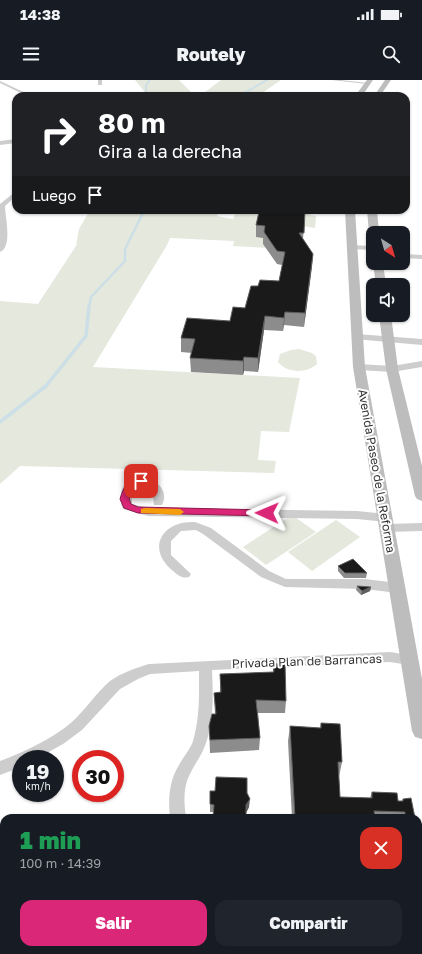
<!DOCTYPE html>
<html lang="es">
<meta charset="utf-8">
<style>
:root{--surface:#171b24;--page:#20242c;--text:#f1f3f6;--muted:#9ea1a6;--accent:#db2777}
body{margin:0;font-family:"Golos Text",sans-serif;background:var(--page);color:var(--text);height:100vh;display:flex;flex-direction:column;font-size:15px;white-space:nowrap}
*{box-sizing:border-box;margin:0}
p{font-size:13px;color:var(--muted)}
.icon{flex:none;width:22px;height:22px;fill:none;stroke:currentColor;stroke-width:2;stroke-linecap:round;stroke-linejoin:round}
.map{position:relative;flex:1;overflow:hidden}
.drawer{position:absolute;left:0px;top:734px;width:422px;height:140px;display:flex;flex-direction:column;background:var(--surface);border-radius:12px 12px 0 0;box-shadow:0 1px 3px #0004}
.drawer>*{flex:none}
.banner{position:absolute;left:12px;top:12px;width:398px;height:122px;border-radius:12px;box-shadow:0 1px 3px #0004;background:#202124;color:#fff;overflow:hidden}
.needle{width:26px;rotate:143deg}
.tools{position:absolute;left:366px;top:146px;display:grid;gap:8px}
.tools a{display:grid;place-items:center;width:44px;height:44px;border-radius:8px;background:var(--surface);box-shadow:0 1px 3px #0004;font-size:20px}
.speed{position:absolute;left:12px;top:670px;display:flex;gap:8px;font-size:20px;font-weight:700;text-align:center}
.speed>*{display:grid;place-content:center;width:52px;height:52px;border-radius:50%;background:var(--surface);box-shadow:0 1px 3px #0004;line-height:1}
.speed small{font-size:10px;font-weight:400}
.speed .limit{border:6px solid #d22;background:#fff;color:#111}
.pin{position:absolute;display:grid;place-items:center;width:34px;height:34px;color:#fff;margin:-17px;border-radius:8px;box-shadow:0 2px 6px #0006}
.me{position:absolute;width:44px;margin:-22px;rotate:271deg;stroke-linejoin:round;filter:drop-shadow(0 0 3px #0008)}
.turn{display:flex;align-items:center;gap:14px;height:84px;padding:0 20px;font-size:18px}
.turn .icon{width:52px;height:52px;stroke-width:2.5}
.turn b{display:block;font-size:28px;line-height:34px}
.then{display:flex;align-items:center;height:38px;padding:0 20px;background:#0003;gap:8px;font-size:15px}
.round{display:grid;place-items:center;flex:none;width:42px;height:42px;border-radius:12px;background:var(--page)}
.summary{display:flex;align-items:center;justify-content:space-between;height:68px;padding:0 20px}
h1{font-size:24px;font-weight:800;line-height:30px;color:#1e9e55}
.primary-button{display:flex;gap:8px;margin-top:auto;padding:8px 20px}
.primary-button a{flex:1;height:46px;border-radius:12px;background:var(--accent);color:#fff;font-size:16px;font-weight:800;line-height:46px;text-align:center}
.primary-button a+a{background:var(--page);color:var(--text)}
.status{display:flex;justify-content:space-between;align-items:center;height:28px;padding:0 20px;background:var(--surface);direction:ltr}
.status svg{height:11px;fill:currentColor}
header{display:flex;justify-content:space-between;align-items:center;height:52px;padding:0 20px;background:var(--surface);font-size:18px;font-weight:800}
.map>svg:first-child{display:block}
</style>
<div class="status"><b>14:38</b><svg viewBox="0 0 49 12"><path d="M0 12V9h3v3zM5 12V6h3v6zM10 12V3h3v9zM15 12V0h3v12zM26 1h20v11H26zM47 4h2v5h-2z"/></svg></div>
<header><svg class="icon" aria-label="menu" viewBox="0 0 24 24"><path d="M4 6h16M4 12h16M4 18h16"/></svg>Routely<svg class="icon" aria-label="search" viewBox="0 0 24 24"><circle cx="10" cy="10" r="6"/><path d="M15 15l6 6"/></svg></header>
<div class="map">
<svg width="422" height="874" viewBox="0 0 422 874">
<rect width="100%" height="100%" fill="#fff"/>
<g fill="#e4e8dd">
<path d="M135 0H179L195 16H148Z"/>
<path d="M221 0H281L258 16H200Z"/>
<path d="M90 130 219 131 217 136 233 139 236 131 248 134 249 130 311 132 310 135 316 136 315 148 303 146 262 157 270 168 233 166 234 161 170 158 167 165 93 287 300 298 289 352 261 351 258 380 276 381 274 393 20 386 0 404V221L38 224 76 166 79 149Z"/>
<path d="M299 269 312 273 316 276 317 284C306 294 287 293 278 282L280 274 291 270Z"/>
<path d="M292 435 316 452 266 485 243 467Z"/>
<path d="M336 440 360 457 312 491 288 472Z"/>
</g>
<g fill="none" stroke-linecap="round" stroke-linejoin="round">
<g stroke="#ccdfe6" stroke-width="2">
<path d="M146 16V5L150 0"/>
<path d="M239 16 267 0"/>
</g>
<path stroke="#ccdfe6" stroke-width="2.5" d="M89 227 91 217 125 181V169L142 135V130"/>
<path stroke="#ccdfe6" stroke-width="3.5" d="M0 342 46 306 86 256 89 226"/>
<g fill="#cdcdcd" fill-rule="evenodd">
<path d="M331 0H341L368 3 367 4Z"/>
<path d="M0 1 30 15V16H27L0 3Z"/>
<path d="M422 829V837L418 838V830Z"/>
<path d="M259 870H274L273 873 271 874H256L257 871Z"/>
<path d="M296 870H304L305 874H297Z"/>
</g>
<g fill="#cdcdcd" fill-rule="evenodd">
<rect x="98" y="0" width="4" height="5"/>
<path d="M16 59V63L0 65V61Z"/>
<path d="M16 111V116L5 126C5 137 13 167 0 172V124Z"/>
<path d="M348 165 373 166V170L351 169H348Z"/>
<path d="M403 174 422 175V179L403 178Z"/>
<path d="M357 254 422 259V265L354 259 353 257Z"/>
<path d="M422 281V287L392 292 359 290 355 287 359 284 392 286Z"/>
<path d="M145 398C158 400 169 412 162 425H154L152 410 147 405H136L132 414V424L148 428 357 431 386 434 392 438 386 442 357 439 148 436 123 429C118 420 121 405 129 400 133 397 141 398 145 398Z"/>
<path d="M195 442 211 448 269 491 286 499H365L397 503 401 505 403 508 401 511 397 513 365 509 285 507 261 497 203 454 196 450 181 451 171 461V475L191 494 189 497C182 499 178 495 173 491 145 468 163 440 195 442Z"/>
<path d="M422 443V451L388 452 382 448 388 444Z"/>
<path d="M390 572 414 576 416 580 414 584 409 585 390 582 212 590C213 613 214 638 207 660 203 674 195 683 189 696 183 708 184 724 186 738H170C168 719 169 701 179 685 184 676 190 670 193 661 200 638 199 614 199 591L150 594 138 599 120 609 82 650 63 664 36 679H21V687L0 695V681C24 672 52 659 72 642 86 629 96 613 110 601 121 593 136 588 149 584Z"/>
</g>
<g fill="#bdbdbd" fill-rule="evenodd">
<path d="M367 0H373L362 16H355Z"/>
<path d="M385 0H391L380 16H374Z"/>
<path d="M345 130H355L365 287 422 599V659L415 657 412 651 353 287Z"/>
<path d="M367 130H377L379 153H373V156L369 153Z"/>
<path d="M373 183H383L386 205H376Z"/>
<path d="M379 235H391L398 289 422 386V421L417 419 415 416 386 289Z"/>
</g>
</g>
<g fill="#8c8c8c">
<path d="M305 130 303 159 313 174 304 247 284 245 283 251 264 250 258 292 244 291 243 295 191 292 190 278 192 273 181 272V258L230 241 245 228 258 206 279 201 282 185 277 184 263 164V158L256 157V145L268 132Z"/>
<path d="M338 486 367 493 366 498H344L338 491Z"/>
<path d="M357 506 371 507 370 511 361 515 356 510Z"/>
<path d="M273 584 286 621 285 633H258L260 658 259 670 210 673 209 646 215 634 214 613 220 612V594L273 592Z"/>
<path d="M321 643 342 682 339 697 340 717 370 718 372 712 398 721H402L403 719 415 738H292L288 661 290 646 320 648Z"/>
<path d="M247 713 249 727 246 733 210 732V724Z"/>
</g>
<g fill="#5f5f5f">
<path d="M313 174 312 187 304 247 305 233Z"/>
<path d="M285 232 284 245 283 251 284 238Z"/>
<path d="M265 236 264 250 258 292V278Z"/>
<path d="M244 277V291L243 295V281Z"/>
<path d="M371 507 370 511 361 515 362 511Z"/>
<path d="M250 719 249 727 246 733V725Z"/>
<path d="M233 870H238L233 872Z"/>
</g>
<g fill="#1a1a1a" stroke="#5f5f5f">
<path d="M268 130H305L304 153H299L313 174 305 233 285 232 284 238 265 236 258 278 244 277 243 281 190 278 195 259 181 258 187 238 230 241 233 227 245 228 251 206H258L260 200 279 201 285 172 277 171 264 152 265 146 256 145 259 132H268Z"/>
<path d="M353 479 367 493H345L338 486Z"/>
<path d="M357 506 371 507 362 511Z"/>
<path d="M285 583 286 621 256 620 260 658 210 660 209 646 212 634H216L214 613 221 612 220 594 274 592 273 584Z"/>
<path d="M321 643 340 644 342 682H338L340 717 372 718V712L397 713 398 721H403V719L411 718 415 738H405V732L374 731 375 737 361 736V738H295L290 646 321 648Z"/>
<path d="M216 697 247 698V713L250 719 246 725V738H213L214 725 210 724V711H215Z"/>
<path d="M147 870H168L169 874H149Z"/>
</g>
<path fill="#db2777" stroke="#8e194d" d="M141 398 145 401 144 403C134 405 126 413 131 424L138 427 267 430 272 433 267 436 138 433 124 428 120 419C124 406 127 400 141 398Z"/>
<path fill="#f59e0b" d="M145 428 180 429 184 432 180 435 141 433V429Z"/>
<g text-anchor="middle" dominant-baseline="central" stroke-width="4" stroke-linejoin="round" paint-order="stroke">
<g font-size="12" fill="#333" stroke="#fff">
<text transform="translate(377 391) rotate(80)">Avenida Paseo de la Reforma</text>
<text transform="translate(307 581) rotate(-2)">Privada Plan de Barrancas</text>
</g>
</g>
</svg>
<div class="tools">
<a><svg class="needle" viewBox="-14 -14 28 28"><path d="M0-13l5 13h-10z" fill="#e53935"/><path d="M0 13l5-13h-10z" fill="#9ea1a6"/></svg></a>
<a><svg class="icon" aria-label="sound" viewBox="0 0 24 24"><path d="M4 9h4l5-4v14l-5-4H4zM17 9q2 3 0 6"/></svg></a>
</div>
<div class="speed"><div>19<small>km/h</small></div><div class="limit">30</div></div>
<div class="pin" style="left:141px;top:401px;background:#d93025"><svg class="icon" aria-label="arrive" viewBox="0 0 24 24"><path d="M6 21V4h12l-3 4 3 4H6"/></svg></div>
<svg class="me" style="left:267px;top:433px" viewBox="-20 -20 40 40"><path d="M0-17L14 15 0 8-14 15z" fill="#db2777" stroke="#fff" stroke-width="4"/></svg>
<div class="banner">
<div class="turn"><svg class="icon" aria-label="right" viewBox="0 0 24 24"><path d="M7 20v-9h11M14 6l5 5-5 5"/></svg><div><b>80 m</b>Gira a la derecha</div></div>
<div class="then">Luego<svg class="icon" aria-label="arrive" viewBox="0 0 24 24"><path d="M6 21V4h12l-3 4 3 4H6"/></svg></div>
</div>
<section class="drawer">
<div class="summary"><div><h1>1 min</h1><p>100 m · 14:39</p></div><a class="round" style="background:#d93025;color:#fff"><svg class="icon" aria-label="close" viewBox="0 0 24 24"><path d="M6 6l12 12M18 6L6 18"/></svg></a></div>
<div class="primary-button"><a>Salir</a><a>Compartir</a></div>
</section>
</div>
